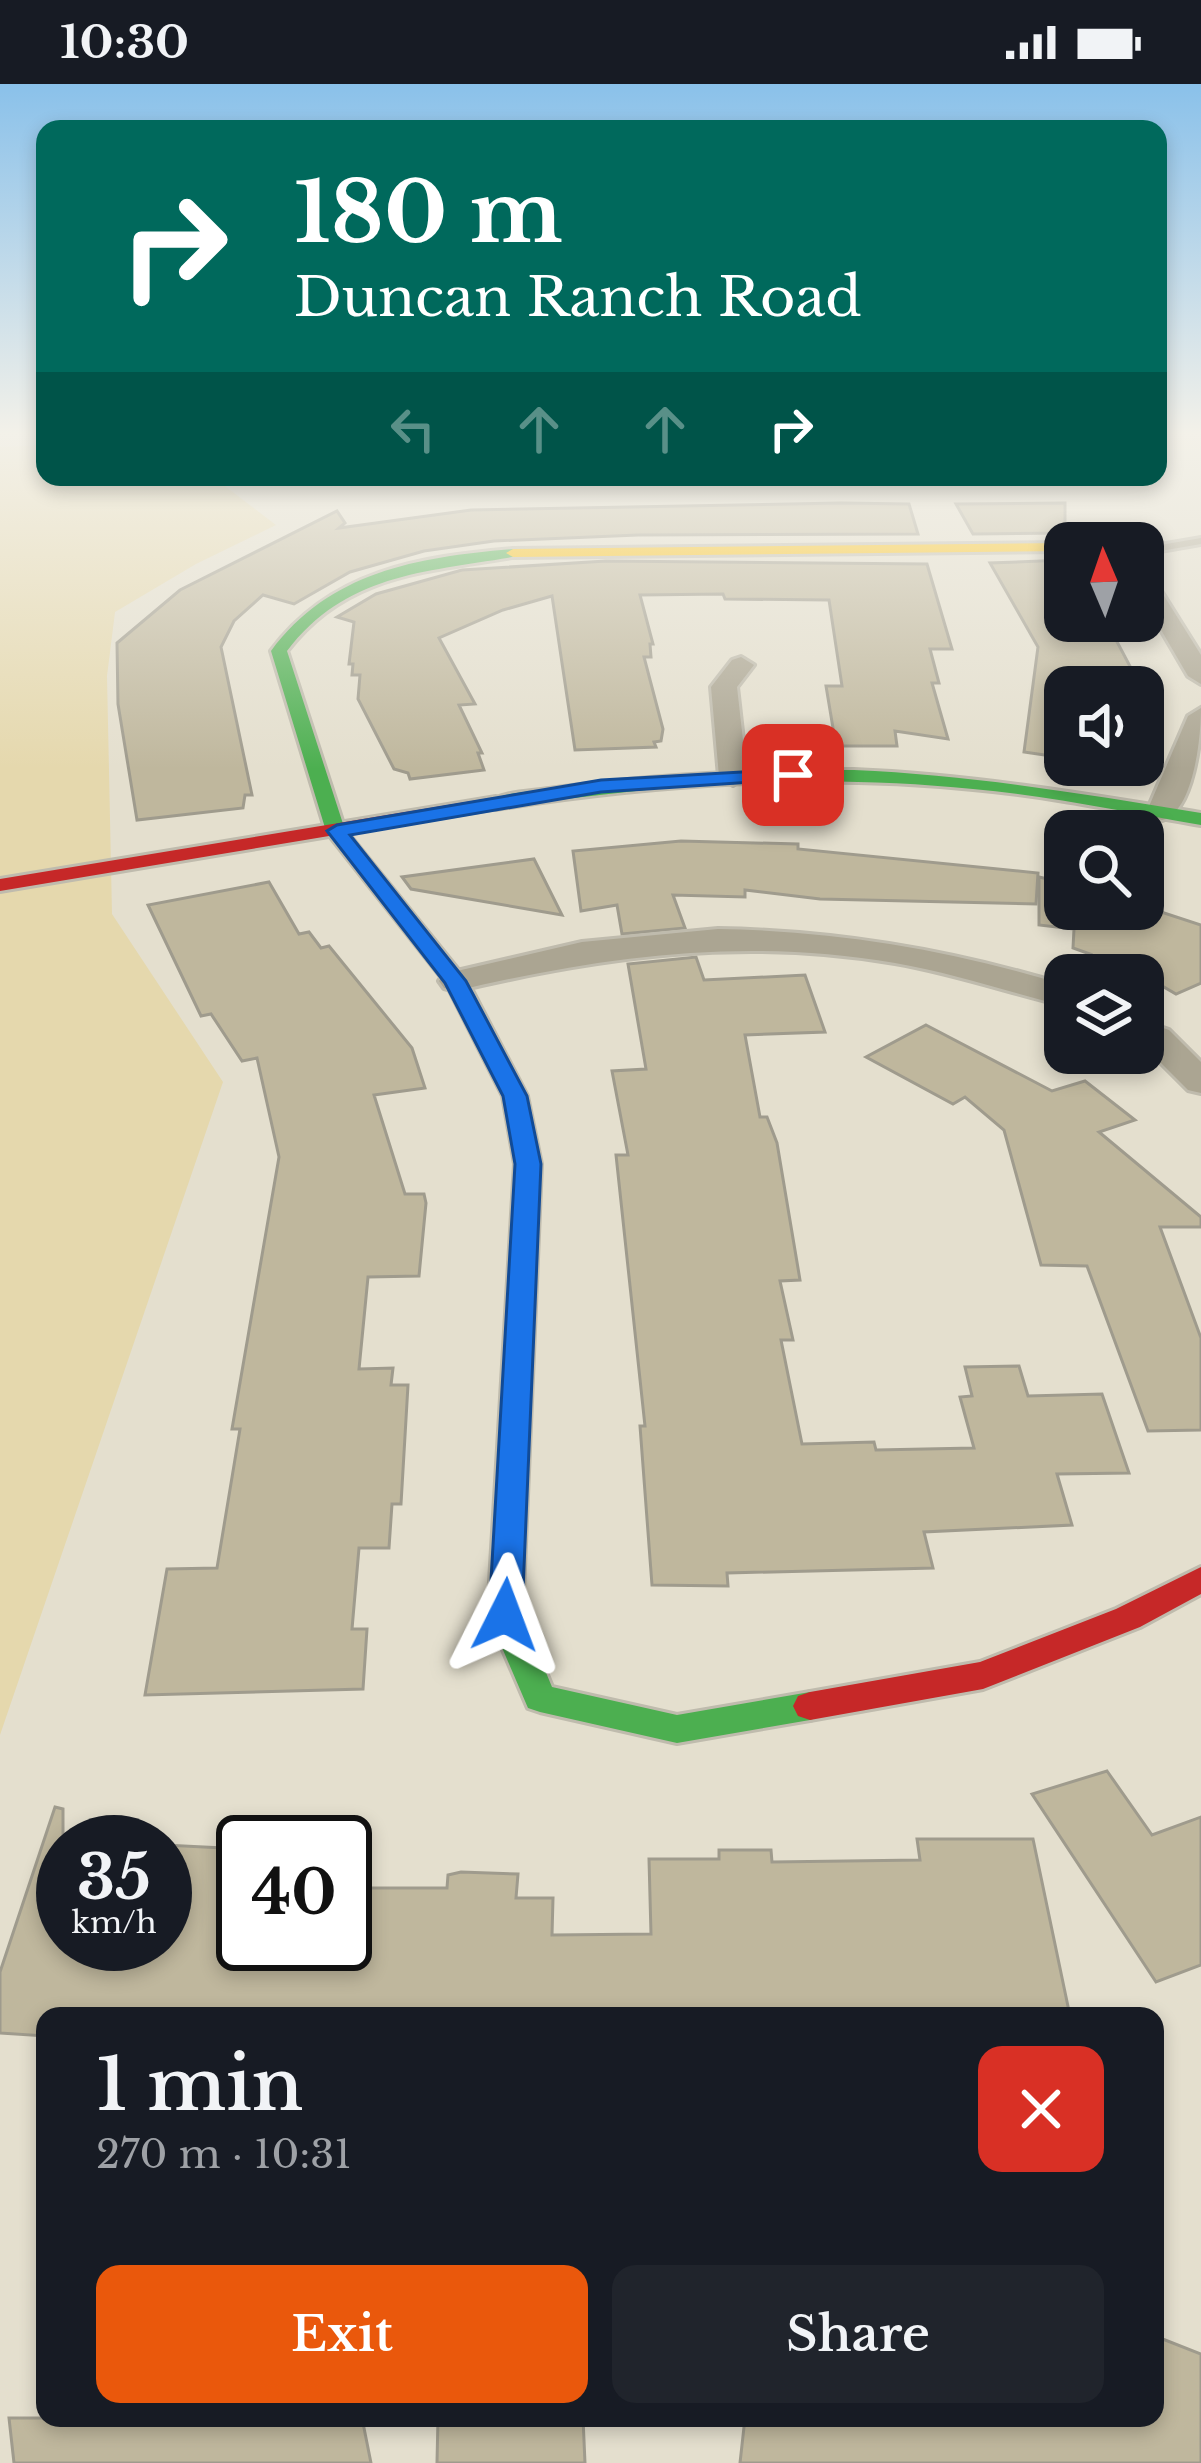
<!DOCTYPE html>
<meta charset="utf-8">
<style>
:root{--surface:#171b24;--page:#20242c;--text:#f1f3f6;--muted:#9ea1a6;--accent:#ea580c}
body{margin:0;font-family:"Libre Baskerville",serif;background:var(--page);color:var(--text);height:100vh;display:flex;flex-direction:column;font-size:45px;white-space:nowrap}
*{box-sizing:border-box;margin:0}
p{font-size:39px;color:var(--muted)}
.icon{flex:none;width:66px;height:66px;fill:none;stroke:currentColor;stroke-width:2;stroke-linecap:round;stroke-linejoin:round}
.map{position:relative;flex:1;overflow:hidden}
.sheet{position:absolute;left:36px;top:1923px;width:1128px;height:420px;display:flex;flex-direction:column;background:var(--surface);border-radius:24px;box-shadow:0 6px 18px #0003}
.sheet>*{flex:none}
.hud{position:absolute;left:36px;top:36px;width:1131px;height:366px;border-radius:24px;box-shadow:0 6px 18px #0003;background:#00695c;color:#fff;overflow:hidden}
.needle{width:78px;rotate:358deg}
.fabs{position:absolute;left:1044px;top:438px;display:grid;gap:24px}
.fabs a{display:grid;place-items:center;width:120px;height:120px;border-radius:24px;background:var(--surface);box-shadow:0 6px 18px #0003;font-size:60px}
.speed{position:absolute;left:36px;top:1731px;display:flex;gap:24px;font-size:60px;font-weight:700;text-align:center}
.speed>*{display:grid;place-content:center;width:156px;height:156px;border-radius:50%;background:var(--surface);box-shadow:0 6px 18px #0003;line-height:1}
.speed small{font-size:30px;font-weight:400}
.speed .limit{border:6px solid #111;border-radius:18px;background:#fff;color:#111}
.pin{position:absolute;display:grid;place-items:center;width:102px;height:102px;color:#fff;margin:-51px;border-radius:24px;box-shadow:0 6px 18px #0006}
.me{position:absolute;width:132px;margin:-66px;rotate:3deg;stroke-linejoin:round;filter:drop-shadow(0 0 9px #0008)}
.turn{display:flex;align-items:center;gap:42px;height:252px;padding:0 60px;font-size:54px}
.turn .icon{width:156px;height:156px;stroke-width:2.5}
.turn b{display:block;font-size:84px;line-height:102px}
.lanes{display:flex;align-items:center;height:114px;padding:0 60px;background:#0003;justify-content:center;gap:60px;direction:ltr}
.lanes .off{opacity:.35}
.round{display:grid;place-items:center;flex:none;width:126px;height:126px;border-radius:24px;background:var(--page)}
.head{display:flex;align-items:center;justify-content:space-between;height:204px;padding:0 60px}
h1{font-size:72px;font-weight:600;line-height:90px}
.primary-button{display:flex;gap:24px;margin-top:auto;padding:24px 60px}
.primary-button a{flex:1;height:138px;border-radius:24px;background:var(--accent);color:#fff;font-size:48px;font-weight:600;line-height:138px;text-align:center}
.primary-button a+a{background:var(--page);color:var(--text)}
.status{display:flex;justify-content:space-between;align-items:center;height:84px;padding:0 60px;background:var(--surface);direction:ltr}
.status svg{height:33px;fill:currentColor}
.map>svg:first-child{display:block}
</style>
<div class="status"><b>10:30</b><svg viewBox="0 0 49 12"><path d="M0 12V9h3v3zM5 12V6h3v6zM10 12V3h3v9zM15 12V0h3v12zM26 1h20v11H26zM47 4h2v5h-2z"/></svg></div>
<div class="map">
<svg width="1201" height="2379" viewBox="0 0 1201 2379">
<rect width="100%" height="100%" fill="#e4dfce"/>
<path fill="#e5d8ad" d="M45 361V393H213L276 441 196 480 115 528 107 592 112 830 223 998 0 1651V363Z"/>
<g fill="#bfb79d" stroke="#9f9b8d" stroke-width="3">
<path d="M841 419 909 420 918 450 638 451 494 457 424 467 350 488 294 520 263 511 234 537 221 563 252 711H245L243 724 137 736 118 620 117 559 180 506 337 427 345 439 339 444 471 426Z"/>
<path d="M1065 419V449L973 450 956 420Z"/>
<path d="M1065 476V537H1106L1141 603H1065V674L1024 668 1038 563 990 479Z"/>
<path d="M606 477 927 480 952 565H930L939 599H932L948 655 895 647 897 662H836L826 602H842L829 516 725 515 723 510 640 511 653 560H650L651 573H644L663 645 661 657 654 658 656 663 575 666 552 512 503 526 439 554 475 620 459 621 482 669H478L484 686 410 695 408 689 394 685 358 615 360 591H352L353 580H349L354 538 337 533 376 510 462 486Z"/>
<path d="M681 757 798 760V765L1038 789 1036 820 820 815 745 806V813L673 811 685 844 622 850 617 821 581 827 573 767Z"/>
<path d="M534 775 562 831 411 805 402 793Z"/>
<path d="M1039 793 1065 799V825L1143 822 1201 841V899L1176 910 1143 891 1086 873 1090 870 1073 864 1074 845 1039 841Z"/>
<path d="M269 798 299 850 309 848 321 864 329 862 412 964 425 1004 374 1011 405 1110H424L426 1119 419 1192 368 1193 359 1285 393 1284 391 1301H408L401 1420H392L389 1464H359L352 1545H367L363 1605 145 1611 167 1485 217 1484 240 1345H232L279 1073 257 974 242 977 211 930 201 932 148 821Z"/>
<path d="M696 873 704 896 805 891 825 948 745 951 760 1033H767L777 1059 800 1196 780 1197 793 1256H781L802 1360 874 1358 876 1366 974 1364 960 1313 972 1312 965 1283 1019 1282 1028 1312 1102 1310 1129 1389 1057 1390 1072 1441 924 1448 933 1484 727 1489 728 1502 652 1501 640 1342H645L616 1071H628L612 987 646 985 628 880Z"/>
<path d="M926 941 1052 1007 1085 997 1135 1036 1099 1048 1201 1133V1143H1160L1201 1254V1346L1148 1347 1087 1182 1041 1181 1004 1046 965 1013 953 1020 866 973Z"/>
<path d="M1107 1687 1152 1751 1201 1733V1881L1156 1898 1032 1710Z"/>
<path d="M55 1723 63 1725V1860H165V1761L243 1765V1860H345V1804H447L448 1791 461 1788 518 1790 516 1814H553L552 1851 651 1850 649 1775H719V1766H771L772 1778 920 1776 917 1755H1033L1070 1932H45V1952L0 1949V1888Z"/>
<path d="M1155 2252 1201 2270V2379H740L745 2334H1155Z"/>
<path d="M9 2334H362L371 2379H14Z"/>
<path d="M438 2334H583L585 2379H437Z"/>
</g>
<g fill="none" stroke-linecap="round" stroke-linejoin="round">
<g stroke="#bfbbad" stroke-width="6">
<g id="lane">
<path d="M236 393H265L260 396Z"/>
<path d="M1201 454V460L1143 470V464Z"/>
</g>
</g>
<g stroke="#bfbbad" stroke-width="6">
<g id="street">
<path d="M1143 489 1151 491 1201 571V600L1188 592 1143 515Z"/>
<path d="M741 573 754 581 737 603 747 692 733 701 719 692 711 603 732 576Z"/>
<path d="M1201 624C1201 652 1194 728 1162 736L1152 733 1147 727 1188 632Z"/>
<path d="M718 845C838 847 951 866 1065 901V922C1008 908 953 889 895 879 744 853 603 872 456 907L444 904 439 897 444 890 582 858Z"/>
<path d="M1143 937 1169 946 1201 978V1009L1188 1006 1143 961Z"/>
</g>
</g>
<g stroke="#bfbbad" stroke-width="6">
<g id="fast">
<path d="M513 465 518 466V472C428 488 347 488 287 567L345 746 467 897 527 1012 541 1080 522 1531 552 1603 677 1631 810 1608 822 1612 827 1622 822 1632 810 1636 677 1659 540 1628 528 1624 488 1531 515 1080 503 1012 446 899 326 747 271 567C330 487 419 473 513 465Z"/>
<path d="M854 686C971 691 1085 710 1201 729V741C1125 728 1050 712 973 705 813 689 655 700 496 725L487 719C502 708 529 708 549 705 650 691 752 686 854 686Z"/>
</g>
</g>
<g stroke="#bfbbad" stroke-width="6">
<path id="slow" d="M1066 459 1065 467 513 473 506 469 513 465Z"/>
</g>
<g stroke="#bfbbad" stroke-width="6">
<g id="jam">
<path d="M496 713 505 719 503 723 0 807V795Z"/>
<path d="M1201 1483V1510L1140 1543 983 1605 810 1636 798 1632 793 1622 798 1612 810 1608 980 1578 1116 1525Z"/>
</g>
</g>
<use href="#lane" fill="#aba592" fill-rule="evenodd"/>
<use href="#street" fill="#aba592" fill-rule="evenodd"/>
<use href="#fast" fill="#4caf50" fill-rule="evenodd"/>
<use href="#slow" fill="#ffc107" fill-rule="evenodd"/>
<use href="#jam" fill="#c62828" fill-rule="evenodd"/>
</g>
<linearGradient id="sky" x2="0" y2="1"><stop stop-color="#8ac1ea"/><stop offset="0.51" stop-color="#f3f1e9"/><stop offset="1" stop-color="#f3f1e9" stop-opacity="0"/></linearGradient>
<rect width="1201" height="685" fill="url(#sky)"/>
<path fill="#1a73e8" stroke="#114b97" stroke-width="3" d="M793 685 800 687V695L601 708 350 751 466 897 527 1012 541 1080 522 1531 517 1540 505 1544 493 1540 489 1531 515 1080 503 1012 445 899 327 747 337 741 601 696Z"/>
</svg>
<div class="fabs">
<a><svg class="needle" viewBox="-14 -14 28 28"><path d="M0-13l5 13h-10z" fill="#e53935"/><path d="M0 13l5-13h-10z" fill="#9ea1a6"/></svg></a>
<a><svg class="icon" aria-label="sound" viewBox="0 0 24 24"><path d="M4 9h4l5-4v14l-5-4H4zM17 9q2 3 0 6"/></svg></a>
<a><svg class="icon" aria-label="search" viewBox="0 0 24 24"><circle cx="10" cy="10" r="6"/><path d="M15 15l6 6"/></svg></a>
<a><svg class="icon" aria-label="layers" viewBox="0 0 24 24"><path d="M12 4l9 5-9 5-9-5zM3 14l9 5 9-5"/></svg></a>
</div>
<div class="speed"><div>35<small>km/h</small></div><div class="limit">40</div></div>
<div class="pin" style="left:793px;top:691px;background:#d93025"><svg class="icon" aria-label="arrive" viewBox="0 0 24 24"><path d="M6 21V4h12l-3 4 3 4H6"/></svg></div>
<svg class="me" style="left:505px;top:1531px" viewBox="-20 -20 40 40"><path d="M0-17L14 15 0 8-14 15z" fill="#1a73e8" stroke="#fff" stroke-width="4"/></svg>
<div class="hud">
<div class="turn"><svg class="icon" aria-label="right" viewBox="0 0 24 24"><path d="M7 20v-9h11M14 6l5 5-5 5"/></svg><div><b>180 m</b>Duncan Ranch Road</div></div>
<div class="lanes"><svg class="icon off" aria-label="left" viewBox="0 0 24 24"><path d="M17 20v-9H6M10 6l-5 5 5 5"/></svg><svg class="icon off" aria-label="ahead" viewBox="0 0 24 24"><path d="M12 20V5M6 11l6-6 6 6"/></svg><svg class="icon off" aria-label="ahead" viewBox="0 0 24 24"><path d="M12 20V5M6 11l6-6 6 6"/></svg><svg class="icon" aria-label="right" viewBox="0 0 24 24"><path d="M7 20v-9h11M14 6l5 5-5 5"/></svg></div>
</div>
<section class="sheet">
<div class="head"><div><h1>1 min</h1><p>270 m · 10:31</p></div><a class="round" style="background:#d93025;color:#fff"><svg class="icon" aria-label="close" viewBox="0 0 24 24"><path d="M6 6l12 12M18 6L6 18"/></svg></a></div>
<div class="primary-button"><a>Exit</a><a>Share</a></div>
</section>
</div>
